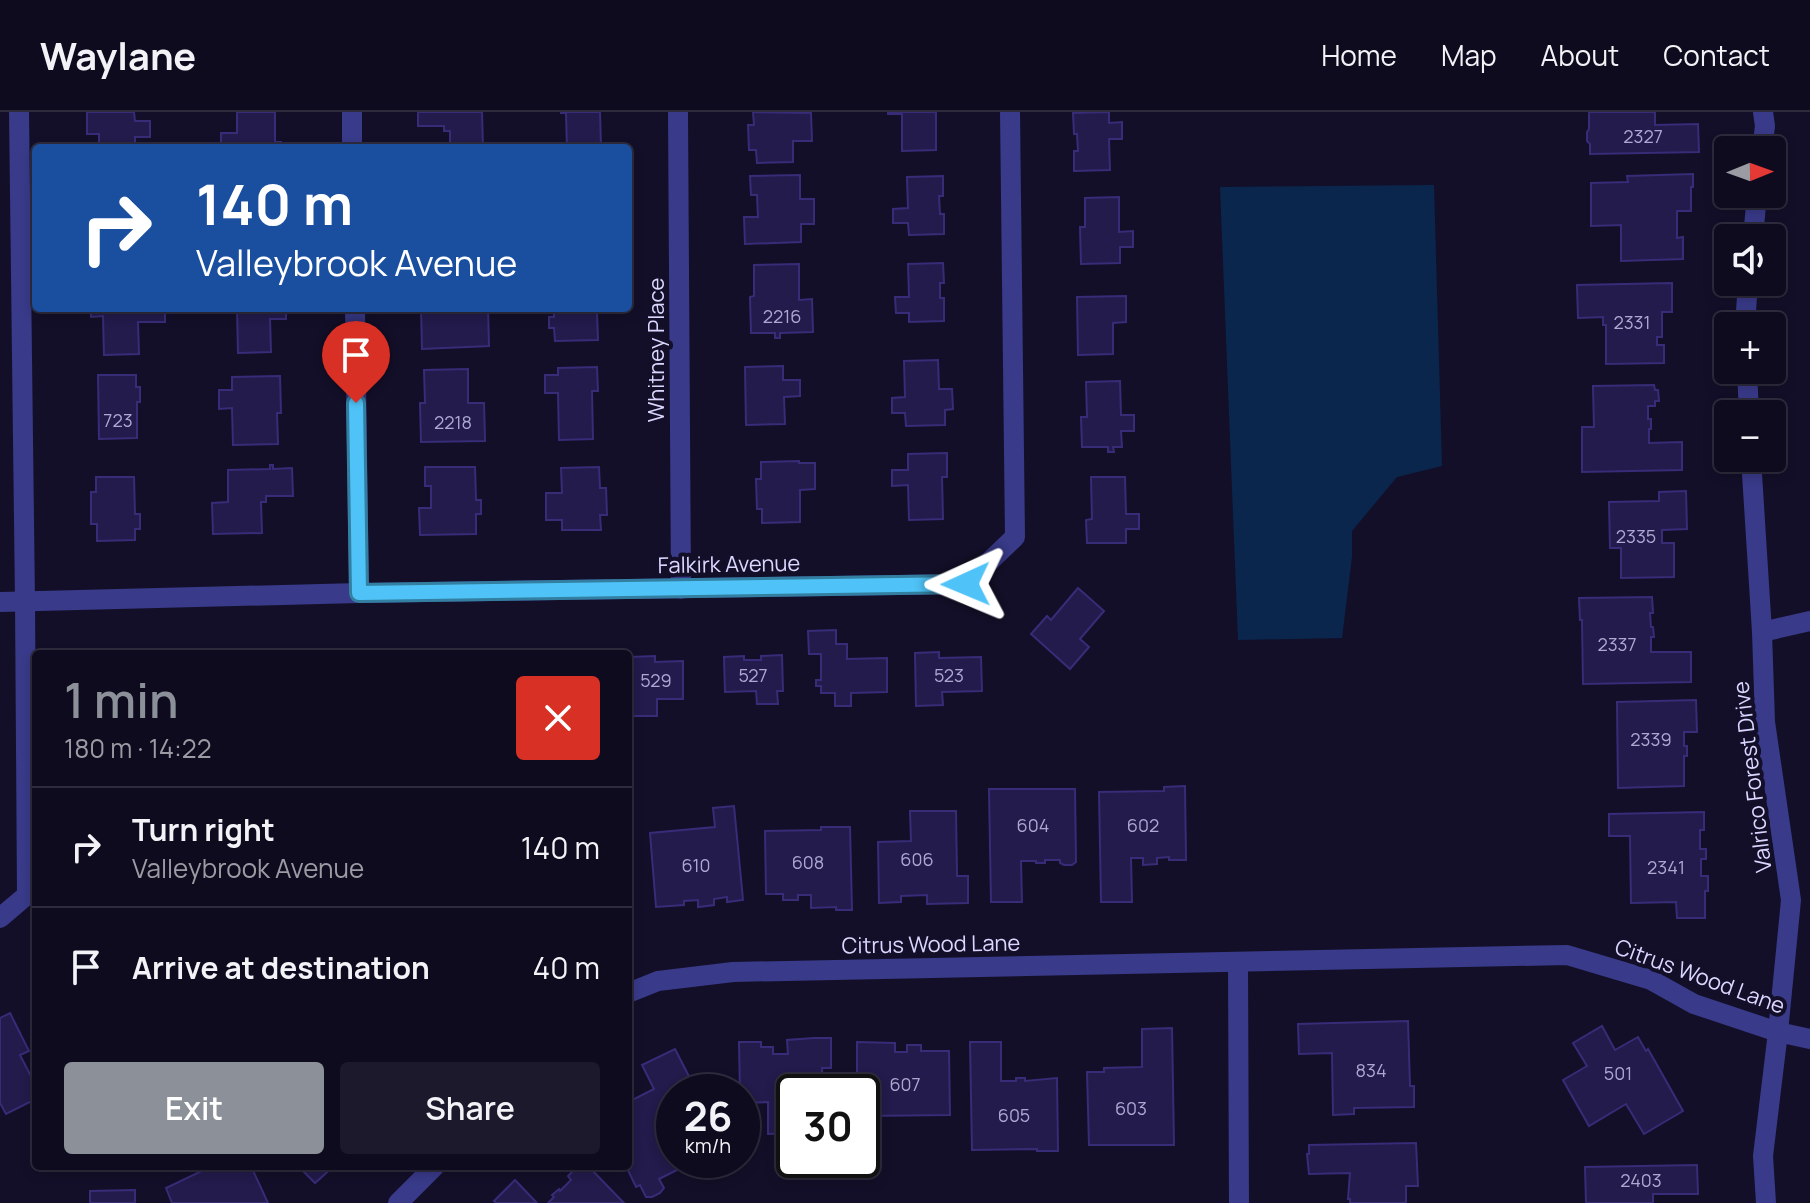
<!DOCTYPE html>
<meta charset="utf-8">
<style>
:root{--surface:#0e0b1f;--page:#1c192c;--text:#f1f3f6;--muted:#9b9ba4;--line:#2e2b3d;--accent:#8c9099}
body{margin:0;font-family:Manrope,sans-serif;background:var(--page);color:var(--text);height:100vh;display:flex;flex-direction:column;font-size:30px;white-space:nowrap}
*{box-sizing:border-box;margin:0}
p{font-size:26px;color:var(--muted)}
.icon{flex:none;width:44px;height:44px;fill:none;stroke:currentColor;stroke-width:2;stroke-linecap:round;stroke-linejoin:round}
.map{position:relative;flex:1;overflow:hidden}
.panel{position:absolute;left:32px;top:538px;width:600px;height:520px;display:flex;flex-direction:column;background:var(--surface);border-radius:8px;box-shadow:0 4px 12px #0003,0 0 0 2px var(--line)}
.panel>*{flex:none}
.top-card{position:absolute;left:32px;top:32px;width:600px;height:168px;border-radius:8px;box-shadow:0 4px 12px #0003,0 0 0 2px var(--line);background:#1a4fa0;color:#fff;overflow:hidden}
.needle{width:52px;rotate:89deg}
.buttons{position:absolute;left:1714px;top:24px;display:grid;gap:16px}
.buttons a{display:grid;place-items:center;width:72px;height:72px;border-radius:8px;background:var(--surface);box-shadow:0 4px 12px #0003,0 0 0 2px var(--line);font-size:40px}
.speed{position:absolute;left:656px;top:962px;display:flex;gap:16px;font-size:40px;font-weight:700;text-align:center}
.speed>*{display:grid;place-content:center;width:104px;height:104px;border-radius:50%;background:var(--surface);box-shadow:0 4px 12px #0003,0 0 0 2px var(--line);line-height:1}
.speed small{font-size:20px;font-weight:400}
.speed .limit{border:4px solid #111;border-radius:12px;background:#fff;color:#111}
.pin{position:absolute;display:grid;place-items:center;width:68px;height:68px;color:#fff;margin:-82px -34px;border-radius:50% 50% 50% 0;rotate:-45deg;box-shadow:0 0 8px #0007}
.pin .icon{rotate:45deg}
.me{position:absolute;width:88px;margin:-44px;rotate:269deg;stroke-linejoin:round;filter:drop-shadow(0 0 6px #0008)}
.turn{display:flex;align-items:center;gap:28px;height:168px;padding:0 32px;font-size:36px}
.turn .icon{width:104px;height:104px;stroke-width:2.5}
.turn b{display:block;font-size:56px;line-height:68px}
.round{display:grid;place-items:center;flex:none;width:84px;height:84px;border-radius:8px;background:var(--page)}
.headline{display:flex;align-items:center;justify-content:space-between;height:136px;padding:0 32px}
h1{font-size:48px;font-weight:600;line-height:60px;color:var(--accent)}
.action{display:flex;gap:16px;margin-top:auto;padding:16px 32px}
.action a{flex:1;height:92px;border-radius:8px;background:var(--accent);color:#fff;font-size:32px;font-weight:600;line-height:92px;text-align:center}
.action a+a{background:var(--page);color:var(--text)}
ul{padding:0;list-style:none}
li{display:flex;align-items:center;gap:24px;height:120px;padding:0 32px;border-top:2px solid var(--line)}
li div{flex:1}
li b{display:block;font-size:30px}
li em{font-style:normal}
header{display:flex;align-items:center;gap:48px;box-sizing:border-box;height:112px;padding:0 40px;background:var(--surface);border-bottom:2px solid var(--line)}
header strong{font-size:38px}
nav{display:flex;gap:44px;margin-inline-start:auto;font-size:28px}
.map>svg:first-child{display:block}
</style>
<header>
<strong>Waylane</strong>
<nav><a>Home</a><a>Map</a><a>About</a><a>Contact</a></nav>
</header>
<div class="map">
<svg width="1810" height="1091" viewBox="0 0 1810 1091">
<rect width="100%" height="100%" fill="#130f29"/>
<path fill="#0b264c" d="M1434 73 1442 354 1397 365 1352 419V445L1342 526 1238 528 1220 75Z"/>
<g fill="#221b4b" stroke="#372c77" stroke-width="2">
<path d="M87 0H134L135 9H150V25H135V36H99V22H87Z"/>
<path d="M237 0H275V30H281V36H221V21H237Z"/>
<path d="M418 0H482L483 36H450V19H444V14H418Z"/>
<path d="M561 0H600L601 36H567L566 1H561Z"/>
<path d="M753 0 811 1 812 29H793V50L757 51 756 38H749L748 13H754Z"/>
<path d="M888 0H936V38L902 39V2H888Z"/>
<path d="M1109 0V11L1122 10V27H1109L1110 58 1074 59V39H1078L1077 22H1074L1073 1Z"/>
<path d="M1589 0H1655V13L1698 12 1699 40 1590 42V32L1587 29V20L1589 17Z"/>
<path d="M1693 62V75H1691V99H1677V126L1683 125V147L1621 149V113L1591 114V71L1628 70 1627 64Z"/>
<path d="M800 63V87H814V112H801V130L745 132 744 105H758L757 83H751L750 64Z"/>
<path d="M943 64V84H939L940 102H944V122L909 123 908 111H893V97L908 96 907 65Z"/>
<path d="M1119 85V120L1133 119V135H1120V151L1081 152 1080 115H1085V86Z"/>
<path d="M943 151 944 171H940V186H944V209L909 210V201H896L895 185H909L908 152Z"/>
<path d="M799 152V188L812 187 813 220 780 221V226H775V221H751L750 185 754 184V153Z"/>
<path d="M1672 171V200H1662V225H1657V233H1664V251L1606 252V213H1603V205L1578 206 1577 173Z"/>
<path d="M1126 184V210L1113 211V242L1078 243 1077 185Z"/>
<path d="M91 196H165V210H138L139 242 104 243 103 204 91 205Z"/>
<path d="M237 196H286V207H270L271 240 238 241Z"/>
<path d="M421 196H488L489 234 422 237Z"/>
<path d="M554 196H592V201H597L598 228 555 229 554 216H549V205H554Z"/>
<path d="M938 248 939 277H952L953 297 945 298V313L906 314 905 301H892V286L905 285 904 249Z"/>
<path d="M783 254V268H800V284L784 285 785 312 746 313 745 255Z"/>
<path d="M597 255 598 279H592L593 327 559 328 558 281H545V263H558V256Z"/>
<path d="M468 257V291H484L485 329 421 330 420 291H425L424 258Z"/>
<path d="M98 263H136V275H140V290H137V326L99 327Z"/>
<path d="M280 264 281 301H277L278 332 233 333 232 296 219 297V278H232V265Z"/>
<path d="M1120 269 1121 303H1134V319H1121L1122 335H1113L1114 340H1108V335H1082L1081 305H1087L1086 270Z"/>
<path d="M1654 273 1655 278H1658L1659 289H1655V294H1648V307H1651V317H1649V331L1682 330V358L1582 360V315H1594L1593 274Z"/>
<path d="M947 341V365H942L943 407 909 408 908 373 892 374V358H908V342Z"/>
<path d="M799 349V351H815V377L800 378V410L762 411V397H757L756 367H761V350Z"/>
<path d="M270 353H273V357L292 356 293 384H266V390H261L262 421 213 422 212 391 228 390V358L270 357Z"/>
<path d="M425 355H475L476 388H481V402H476V422L420 423 419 396H431V374H425Z"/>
<path d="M599 355 600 376H606L607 403H600L601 418H562V408H546V381H562L561 356Z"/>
<path d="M96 365H134L135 402H140V417H135V428L97 429V412H91V380H96Z"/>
<path d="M1091 365H1125L1126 402H1139V417H1126V431H1087L1086 408 1092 407Z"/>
<path d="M1686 379 1687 417 1662 418V431H1674V465L1621 466V436H1610L1609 390 1659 389V380Z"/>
<path d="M1078 476 1104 499 1080 527 1089 535 1070 557 1031 522 1047 504 1051 508Z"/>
<path d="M1652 485 1653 501H1650L1651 515H1653L1654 525H1651V540H1691V570L1583 572 1582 508H1580L1579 486Z"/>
<path d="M836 518V532H847V547L887 546V580L851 581V594H835V581H821V574H816V568H821V542H809L808 519Z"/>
<path d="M939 540V546L981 545 982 579 942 580 943 593 916 594 915 541Z"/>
<path d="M613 541H629V545L655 544V550L683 549V587H657V604H628V542Z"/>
<path d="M782 543 783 579H777L778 592H757L756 579 725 580 724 545 744 544V548H761V544Z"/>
<path d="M1696 588 1697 620H1684V634H1687V644H1684V674L1618 676 1617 590Z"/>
<path d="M1185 674 1186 748H1169V745L1157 746V752L1143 753V746H1131L1132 790H1101L1099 680 1164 679V675Z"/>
<path d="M989 677H1075L1076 750 1072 753H1064L1060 751V748H1045V751H1036V749H1021L1022 790H991Z"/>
<path d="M734 694 743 788 727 790V785L714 787V793L698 795V788L684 789V793L656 795 650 721 715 715 713 696Z"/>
<path d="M910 699H956L957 764H968V791L927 792V783L901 784V790L879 791 878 730 911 729Z"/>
<path d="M1704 700V718H1700V737H1706V747H1701V764H1708V779H1705V806H1677L1676 790 1631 791 1630 724H1609V702Z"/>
<path d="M821 715H850L852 798H836V795L811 796V783H798V788H783V782H766L765 719 821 718Z"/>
<path d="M10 901 29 939 20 943 36 974V987L6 1002 0 991V906Z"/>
<path d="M1408 909 1410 974H1414V995L1354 996V1002L1333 1003 1332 941 1299 942 1298 912Z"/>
<path d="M1602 914 1615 938 1638 925 1646 939 1648 937 1683 999 1644 1022 1626 992 1589 1014 1563 968 1587 954 1573 931Z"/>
<path d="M1172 916 1174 1033H1089L1087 960H1104V956L1142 955V917Z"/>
<path d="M814 926H831V956H822L823 980H794V1021L768 1022V990L742 991V980H740L739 930H761V935H773V942H788L787 928Z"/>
<path d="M857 930 895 931V940H907V933H921V939H949L950 1003 862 1004 860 963H857Z"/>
<path d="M970 930H1001V969H1016V966H1025V969L1057 966 1058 1039H1037V1037L972 1038Z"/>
<path d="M675 937 697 980H674V1048H697L659 1067 664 1076 660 1081 652 1085H646L640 1073 636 1075 626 1054H628V990L654 977 642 953Z"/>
<path d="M1416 1031 1418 1074H1406V1091H1350V1087H1348L1350 1061 1309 1062 1307 1042H1309V1033Z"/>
<path d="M1697 1053 1698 1082H1653V1091H1586L1585 1055Z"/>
<path d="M212 1054H251L268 1091H172L166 1076Z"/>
<path d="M298 1054H334L315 1071Z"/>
<path d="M572 1054H588L624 1091H548L554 1085 552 1083 559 1077 560 1079 571 1068 568 1064 572 1060 569 1057Z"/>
<path d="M515 1068 537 1091H496L494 1089Z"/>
<path d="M135 1078V1091H90V1079Z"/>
</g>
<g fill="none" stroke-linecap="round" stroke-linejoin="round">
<g stroke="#393a89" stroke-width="20">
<path d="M352 0V36"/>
<path d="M678 0 681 477"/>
<path d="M1762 38 1765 14 1763 0"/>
<path d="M1753 126 1757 82"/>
<path d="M355 196 359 481"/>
<path d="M1745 214 1748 170"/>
<path d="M1747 258 1749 302"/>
<path d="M1751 346 1762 520 1765 610 1791 788 1778 920 1763 1044 1766 1091"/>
<path d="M0 490 359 481 966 472 1015 425 1010 0"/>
<path d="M1762 520 1810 509"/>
<path d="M0 806 27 783 25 490 19 0"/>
<path d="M1238 851 1239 1091"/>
<path d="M628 881 658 869 733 860 1567 843 1651 868 1694 892 1778 920 1810 927"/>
<path d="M398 1091 435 1054"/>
</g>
</g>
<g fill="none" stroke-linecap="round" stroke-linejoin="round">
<g stroke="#337fa1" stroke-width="20">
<path id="route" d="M356 291 359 481 966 472"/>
</g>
<use href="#route" stroke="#4fc3f7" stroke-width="14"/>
</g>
<g text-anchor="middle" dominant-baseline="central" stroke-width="8" stroke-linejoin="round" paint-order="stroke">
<g font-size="18" fill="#aca8d2">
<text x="1643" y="24">2327</text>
<text x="782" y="204">2216</text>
<text x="1632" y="210">2331</text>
<text x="118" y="308">723</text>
<text x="453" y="310">2218</text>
<text x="1636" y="424">2335</text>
<text x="1617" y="532">2337</text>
<text x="753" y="563">527</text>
<text x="949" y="563">523</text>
<text x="656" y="568">529</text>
<text x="1651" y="627">2339</text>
<text x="1033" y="713">604</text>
<text x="1143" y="713">602</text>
<text x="917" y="747">606</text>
<text x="808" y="750">608</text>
<text x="696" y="753">610</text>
<text x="1666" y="755">2341</text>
<text x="1371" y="958">834</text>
<text x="1618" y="961">501</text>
<text x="905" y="972">607</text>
<text x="1131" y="996">603</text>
<text x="1014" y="1003">605</text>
<text x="1641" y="1068">2403</text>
</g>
<g font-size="22" fill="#dad7ff" stroke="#130f29">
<text transform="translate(656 238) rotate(-90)">Whitney Place</text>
<text transform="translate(729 452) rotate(-1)">Falkirk Avenue</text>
<text transform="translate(1752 665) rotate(-97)">Valrico Forest Drive</text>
<text transform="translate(931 832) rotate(-1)">Citrus Wood Lane</text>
<text transform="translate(1700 864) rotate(20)">Citrus Wood Lane</text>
</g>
</g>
</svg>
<div class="buttons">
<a><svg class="needle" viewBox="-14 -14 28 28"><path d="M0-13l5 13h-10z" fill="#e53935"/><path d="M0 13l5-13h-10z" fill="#9b9ba4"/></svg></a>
<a><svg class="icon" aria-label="sound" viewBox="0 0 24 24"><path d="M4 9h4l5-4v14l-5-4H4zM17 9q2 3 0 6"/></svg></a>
<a>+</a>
<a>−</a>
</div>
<div class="speed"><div>26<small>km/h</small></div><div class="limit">30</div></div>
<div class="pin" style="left:356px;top:291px;background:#d93025"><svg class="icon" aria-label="arrive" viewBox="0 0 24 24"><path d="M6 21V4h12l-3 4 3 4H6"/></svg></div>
<svg class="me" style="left:966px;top:472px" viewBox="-20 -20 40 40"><path d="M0-17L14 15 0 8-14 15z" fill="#4fc3f7" stroke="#fff" stroke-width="4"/></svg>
<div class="top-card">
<div class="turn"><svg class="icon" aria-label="right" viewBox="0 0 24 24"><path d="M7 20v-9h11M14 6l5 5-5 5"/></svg><div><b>140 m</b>Valleybrook Avenue</div></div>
</div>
<section class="panel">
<div class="headline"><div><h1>1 min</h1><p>180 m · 14:22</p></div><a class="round" style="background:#d93025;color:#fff"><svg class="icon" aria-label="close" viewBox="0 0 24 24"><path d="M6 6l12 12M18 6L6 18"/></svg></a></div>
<ul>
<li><svg class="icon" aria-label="right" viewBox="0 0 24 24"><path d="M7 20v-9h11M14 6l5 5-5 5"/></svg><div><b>Turn right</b><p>Valleybrook Avenue</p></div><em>140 m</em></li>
<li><svg class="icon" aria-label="arrive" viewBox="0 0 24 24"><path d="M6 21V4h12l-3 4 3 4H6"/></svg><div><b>Arrive at destination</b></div><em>40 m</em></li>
</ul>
<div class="action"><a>Exit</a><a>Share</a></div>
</section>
</div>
